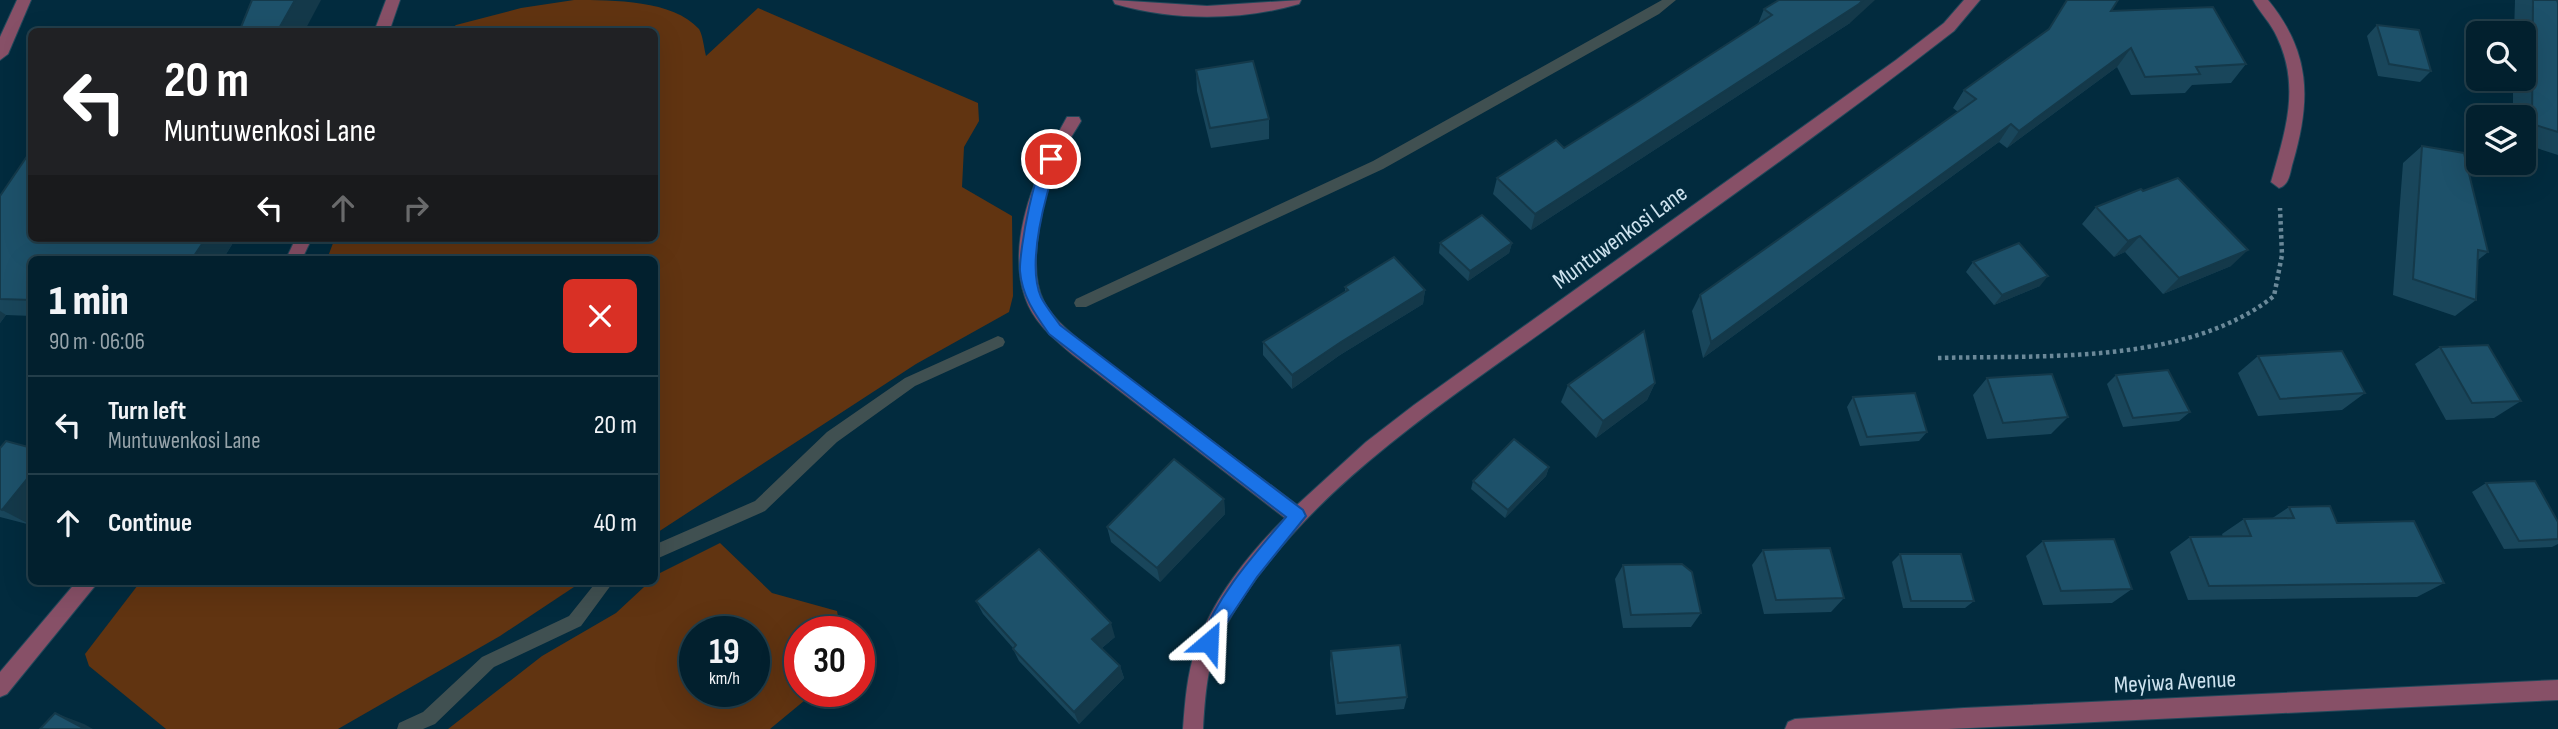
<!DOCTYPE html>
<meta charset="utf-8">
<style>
:root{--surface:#02202e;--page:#0c2836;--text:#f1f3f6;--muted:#96a3aa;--line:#233e4a}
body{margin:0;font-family:"Sofia Sans Condensed",sans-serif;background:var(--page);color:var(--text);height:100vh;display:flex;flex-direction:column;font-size:26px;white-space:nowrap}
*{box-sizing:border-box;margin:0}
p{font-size:23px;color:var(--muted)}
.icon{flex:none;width:38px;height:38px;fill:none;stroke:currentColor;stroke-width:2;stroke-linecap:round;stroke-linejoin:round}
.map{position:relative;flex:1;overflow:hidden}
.drawer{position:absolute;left:28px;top:256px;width:630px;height:329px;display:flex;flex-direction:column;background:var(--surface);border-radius:10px;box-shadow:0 7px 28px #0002,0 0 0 2px var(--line)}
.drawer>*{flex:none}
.top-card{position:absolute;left:28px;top:28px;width:630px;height:214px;border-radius:10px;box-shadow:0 7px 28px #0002,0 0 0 2px var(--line);background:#202124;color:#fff;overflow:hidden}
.controls{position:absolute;left:2466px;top:21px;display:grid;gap:14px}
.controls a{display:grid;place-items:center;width:70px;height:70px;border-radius:10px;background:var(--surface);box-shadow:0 7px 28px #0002,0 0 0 2px var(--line);font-size:35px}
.speed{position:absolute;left:679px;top:616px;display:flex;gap:14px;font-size:35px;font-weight:700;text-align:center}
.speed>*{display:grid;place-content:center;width:91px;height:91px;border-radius:50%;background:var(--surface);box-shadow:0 7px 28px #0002,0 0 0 2px var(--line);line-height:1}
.speed small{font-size:18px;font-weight:400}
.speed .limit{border:10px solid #d22;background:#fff;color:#111}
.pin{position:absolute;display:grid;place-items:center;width:60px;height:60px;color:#fff;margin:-30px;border:4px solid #fff;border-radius:50%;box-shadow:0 2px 7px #0007}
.me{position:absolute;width:77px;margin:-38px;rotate:26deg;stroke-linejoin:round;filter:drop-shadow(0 0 5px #0008)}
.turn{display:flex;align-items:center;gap:24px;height:147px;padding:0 21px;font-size:32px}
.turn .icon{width:91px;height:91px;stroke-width:2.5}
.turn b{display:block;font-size:49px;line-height:60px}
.lanes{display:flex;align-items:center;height:66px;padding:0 21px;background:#0003;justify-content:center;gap:35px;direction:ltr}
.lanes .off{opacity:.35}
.round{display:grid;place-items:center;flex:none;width:74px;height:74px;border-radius:10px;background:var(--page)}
.headline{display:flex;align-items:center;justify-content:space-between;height:119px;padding:0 21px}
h1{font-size:42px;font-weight:800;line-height:52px}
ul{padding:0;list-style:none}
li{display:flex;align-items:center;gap:21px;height:98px;padding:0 21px;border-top:2px solid var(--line)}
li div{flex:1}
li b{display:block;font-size:26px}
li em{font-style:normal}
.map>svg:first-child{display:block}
</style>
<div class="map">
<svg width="2558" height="729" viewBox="0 0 2558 729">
<rect width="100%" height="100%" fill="#022b3e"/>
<g fill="#613411" fill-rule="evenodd">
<path d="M574 0C614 0 673 0 699 29 703 36 704 48 706 56L758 8 978 103 979 121 964 147 962 187 1012 216 1013 296 1009 312 916 364 655 534 654 259H327L335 238H654V32L448 31 456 25 521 8Z"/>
<path d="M720 543 772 593 837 611 841 632H800V691H816L770 729H448L542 656 616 613 658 574ZM695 632H754V691H695Z"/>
<path d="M141 581H583L500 636 338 729H166L89 666 85 654Z"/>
</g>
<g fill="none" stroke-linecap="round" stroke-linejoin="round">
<g fill="#405051" fill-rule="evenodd">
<path d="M1662 0H1676L1659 14 1383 169 1086 307H1076L1074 303 1076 299 1373 161Z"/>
<path d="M998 336 1003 338 1005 342 1003 346 915 386 837 442 765 511 654 560V545L755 501 827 432 905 378Z"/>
<path d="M597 581H614L581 626 494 667 435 724 423 729H397L399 723 423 712 482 657 569 616Z"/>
</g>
<g stroke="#22485a" stroke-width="2">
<g id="minor">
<path d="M17 0H31L8 54 0 60V37Z"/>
<path d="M386 0H400L389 32H374Z"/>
<path d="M1113 0 1207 6 1301 0 1299 4C1240 21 1174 21 1115 4Z"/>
<path d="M1964 0H1980L1954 31C1829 128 1699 219 1570 312 1448 401 1296 494 1223 631 1207 661 1205 696 1203 729H1183C1185 702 1187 674 1196 648 1212 600 1249 553 1285 518L1073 355C1054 339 1033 322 1025 297 1005 238 1039 167 1067 117H1079L1081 121C1075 132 1067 142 1061 154 1044 188 1025 266 1044 302 1053 319 1070 332 1085 345L1297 505 1366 442 1414 405 1896 60 1944 23Z"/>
<path d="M2253 0H2268C2311 52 2311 100 2293 162 2290 171 2290 185 2279 188L2271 182C2285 132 2301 87 2277 37 2271 23 2260 13 2253 0Z"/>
<path d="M296 238H312L302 259H286Z"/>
<path d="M77 581H99L7 694 0 697V672Z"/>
<path d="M2558 680V700L1948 729H1785L1788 722 1795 719 1964 708Z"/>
</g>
</g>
<path stroke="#6b8999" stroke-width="4.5" stroke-dasharray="3.5 3.5" stroke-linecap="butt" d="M1938 358C2044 355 2187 365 2274 296L2282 255 2280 208"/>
<use href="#minor" fill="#875067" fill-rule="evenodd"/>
</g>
<g fill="#19465b">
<path d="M2067 0H2118L2111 11 2246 64 2231 83 2192 85 2185 93 2131 95 2117 67 2007 148 1999 142 1703 358 1692 311 1700 295 1958 112 1953 108 1964 90 2048 30Z"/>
<path d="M2515 0H2557L2558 3V155L2524 144V117H2513V79H2524V33H2514Z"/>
<path d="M1764 9 1850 23 1531 230 1493 194 1497 178 1564 148 1639 101 1758 24Z"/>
<path d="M2377 25 2431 71 2420 82 2378 76 2367 36Z"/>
<path d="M1196 70 1269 119V139L1211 148 1197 91Z"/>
<path d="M2422 146 2488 252 2478 260 2476 300 2455 316 2393 295 2403 163Z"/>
<path d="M0 196 32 238H236L223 259H32V316L6 315 0 323Z"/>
<path d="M2096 207 2231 266 2163 294 2125 252 2114 257 2082 224Z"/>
<path d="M1440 243H1512L1509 253 1468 281 1439 253Z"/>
<path d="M1973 262 2040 286 1994 305 1966 272Z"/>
<path d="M1345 287 1425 290 1423 304 1340 355 1292 389 1263 355V342L1345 292Z"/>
<path d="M2440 347 2521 401 2494 418 2446 420 2415 364Z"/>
<path d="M2258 356 2365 393 2342 410 2258 416 2238 373Z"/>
<path d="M2116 375 2190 412 2179 421 2123 427 2107 384Z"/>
<path d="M1987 378 2068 417 2051 434 1987 439 1973 395Z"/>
<path d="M1655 383 1647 400 1596 438 1561 402 1568 385Z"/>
<path d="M1853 397 1927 432 1919 441 1860 446 1847 407Z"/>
<path d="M0 448 31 525 0 517Z"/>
<path d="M1549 467 1546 476 1505 518 1471 489 1473 481Z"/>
<path d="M2486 483 2558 522V544L2552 547 2504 549 2472 492Z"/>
<path d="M1224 499 1225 514 1160 582 1111 542 1107 527Z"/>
<path d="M2289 507 2337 523 2444 583 2417 597 2188 600 2170 552 2190 537H2223L2222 534 2244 519H2271Z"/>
<path d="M2043 541 2132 589 2112 603 2043 605 2026 556Z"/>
<path d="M1763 550 1844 598 1831 612 1764 614 1752 565Z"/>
<path d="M1900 554 1974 601 1965 608H1903L1892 562Z"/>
<path d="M1623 565 1701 613 1691 627 1623 628 1615 579Z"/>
<path d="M976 601 1115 637 1102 648 1120 666 1124 678 1079 724 1019 661 1013 649V648L983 614Z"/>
<path d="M1331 651 1407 697 1404 709 1336 715 1330 664Z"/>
</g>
<g fill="#14394a">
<path d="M295 0H321L304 32H277Z"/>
<path d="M1863 0H1875L1850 23 1531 230 1535 214Z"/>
<path d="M2131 48 2117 67 2007 148 2019 131Z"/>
<path d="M2011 124 1999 142 1703 358 1711 342Z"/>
<path d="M2140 236 2125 252 2114 257 2128 241Z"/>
<path d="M206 238H236L223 259H192Z"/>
<path d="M1512 243 1509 253 1468 281 1470 271Z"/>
<path d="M2248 250 2231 266 2163 294 2179 278Z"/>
<path d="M2048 276 2040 286 1994 305 2002 295Z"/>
<path d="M1425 290 1423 304 1340 355 1292 389V375L1341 342Z"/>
<path d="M0 311 6 315 0 323Z"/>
<path d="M1655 383 1647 400 1596 438 1603 421Z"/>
<path d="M1549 467 1546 476 1505 518 1508 510Z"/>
<path d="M32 473V524L31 525 2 510Z"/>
<path d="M1224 499 1225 514 1160 582 1157 568Z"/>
<path d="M1111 623 1115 637 1097 652 1092 639Z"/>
<path d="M1120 666 1124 678 1079 724 1074 712Z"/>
<path d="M55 713 84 724 93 729H85Z"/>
</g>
<g fill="#1d516a" stroke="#14394a" stroke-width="2">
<path d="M252 0H295L277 32H239Z"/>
<path d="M1779 0H1863L1859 4 1535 214 1497 178 1556 140 1564 148 1639 101 1772 15 1764 9Z"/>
<path d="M2067 0H2118L2111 11 2213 7 2246 64 2196 67 2200 74 2145 77 2131 48 2019 131 2011 124 1711 342 1700 295 1976 99 1964 90 2049 29Z"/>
<path d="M2533 0H2557L2558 3V132L2532 124Z"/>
<path d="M2377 25 2419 30 2431 71 2389 64Z"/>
<path d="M1253 61 1269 119 1210 128 1196 70Z"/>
<path d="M2422 146 2464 153 2488 252 2478 250 2476 300 2413 279Z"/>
<path d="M32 149V238H206L192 259H32V300L0 299V196Z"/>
<path d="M2178 178 2248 250 2179 278 2140 236 2128 241 2096 207 2141 189 2143 191Z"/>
<path d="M1482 215 1512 243 1470 271 1440 243Z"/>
<path d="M2019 243 2048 276 2002 295 1973 262Z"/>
<path d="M1394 257 1425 290 1341 342 1292 375 1263 342 1348 290 1345 287Z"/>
<path d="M1644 331 1655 383 1603 421 1568 385Z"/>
<path d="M2488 345 2521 401 2472 403 2440 347Z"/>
<path d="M2342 351 2365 393 2280 399 2258 356Z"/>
<path d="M2168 370 2190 412 2133 418 2116 375Z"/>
<path d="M2052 374 2068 417 2003 423 1987 378Z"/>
<path d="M1915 393 1927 432 1867 437 1853 397Z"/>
<path d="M1514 439 1549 467 1508 510 1473 481Z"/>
<path d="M6 441 32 448V473L2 510 0 509V448Z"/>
<path d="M1174 459 1224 499 1157 568 1107 527Z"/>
<path d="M2535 481 2558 522V539L2519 541 2486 483Z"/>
<path d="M2330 506 2337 523 2414 521 2444 583 2209 586 2190 537 2251 536 2244 519 2294 518 2289 507Z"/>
<path d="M2114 539 2132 589 2061 591 2043 541Z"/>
<path d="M1830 548 1844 598 1776 600 1763 550Z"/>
<path d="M1039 549 1111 623 1092 639 1120 666 1074 712 1013 649 1016 645 976 601Z"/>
<path d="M1900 554H1961L1974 601H1911Z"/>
<path d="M1682 564 1692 572 1701 613 1631 615 1623 565Z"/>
<path d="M1400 645 1407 697 1338 703 1331 651Z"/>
<path d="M55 713 85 729H40Z"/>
</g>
<path fill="#1a73e8" stroke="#114b97" stroke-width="2" d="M1051 153 1058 159C1046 193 1026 263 1041 297 1046 307 1054 316 1060 325L1303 510 1306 516 1257 577 1223 628 1215 648 1209 651 1203 648 1200 642C1218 594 1253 556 1286 517L1049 334C1035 314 1022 296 1020 271 1019 253 1035 158 1051 153Z"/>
<g text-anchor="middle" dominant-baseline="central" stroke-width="7" stroke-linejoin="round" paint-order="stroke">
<g font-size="24" fill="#cde2ee" stroke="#022b3e">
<text transform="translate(1620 237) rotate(-36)">Muntuwenkosi Lane</text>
<text transform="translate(2175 682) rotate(-3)">Meyiwa Avenue</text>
</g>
</g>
</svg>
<div class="controls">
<a><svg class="icon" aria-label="search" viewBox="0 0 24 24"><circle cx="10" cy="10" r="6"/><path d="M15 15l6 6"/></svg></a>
<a><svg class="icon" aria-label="layers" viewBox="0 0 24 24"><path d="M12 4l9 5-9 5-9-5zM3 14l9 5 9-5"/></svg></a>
</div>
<div class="speed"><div>19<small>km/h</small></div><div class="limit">30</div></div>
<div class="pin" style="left:1051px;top:159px;background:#d93025"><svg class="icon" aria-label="arrive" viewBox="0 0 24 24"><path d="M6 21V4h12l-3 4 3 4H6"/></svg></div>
<svg class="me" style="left:1209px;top:642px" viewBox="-20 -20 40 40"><path d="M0-17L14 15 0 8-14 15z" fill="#1a73e8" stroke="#fff" stroke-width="4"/></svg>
<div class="top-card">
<div class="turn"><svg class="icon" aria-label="left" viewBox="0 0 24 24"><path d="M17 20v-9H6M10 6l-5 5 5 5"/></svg><div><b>20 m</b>Muntuwenkosi Lane</div></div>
<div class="lanes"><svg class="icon" aria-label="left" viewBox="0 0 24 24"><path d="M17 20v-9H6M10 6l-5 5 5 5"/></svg><svg class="icon off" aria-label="ahead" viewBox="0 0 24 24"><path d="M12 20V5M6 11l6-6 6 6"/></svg><svg class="icon off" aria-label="right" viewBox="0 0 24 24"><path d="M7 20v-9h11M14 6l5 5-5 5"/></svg></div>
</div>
<section class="drawer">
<div class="headline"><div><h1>1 min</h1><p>90 m · 06:06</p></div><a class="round" style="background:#d93025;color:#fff"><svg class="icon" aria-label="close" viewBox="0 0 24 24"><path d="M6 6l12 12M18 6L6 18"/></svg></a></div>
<ul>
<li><svg class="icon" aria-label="left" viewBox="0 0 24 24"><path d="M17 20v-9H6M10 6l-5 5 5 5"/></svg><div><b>Turn left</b><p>Muntuwenkosi Lane</p></div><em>20 m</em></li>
<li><svg class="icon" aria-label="ahead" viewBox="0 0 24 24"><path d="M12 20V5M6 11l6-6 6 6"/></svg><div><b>Continue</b></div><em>40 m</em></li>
</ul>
</section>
</div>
